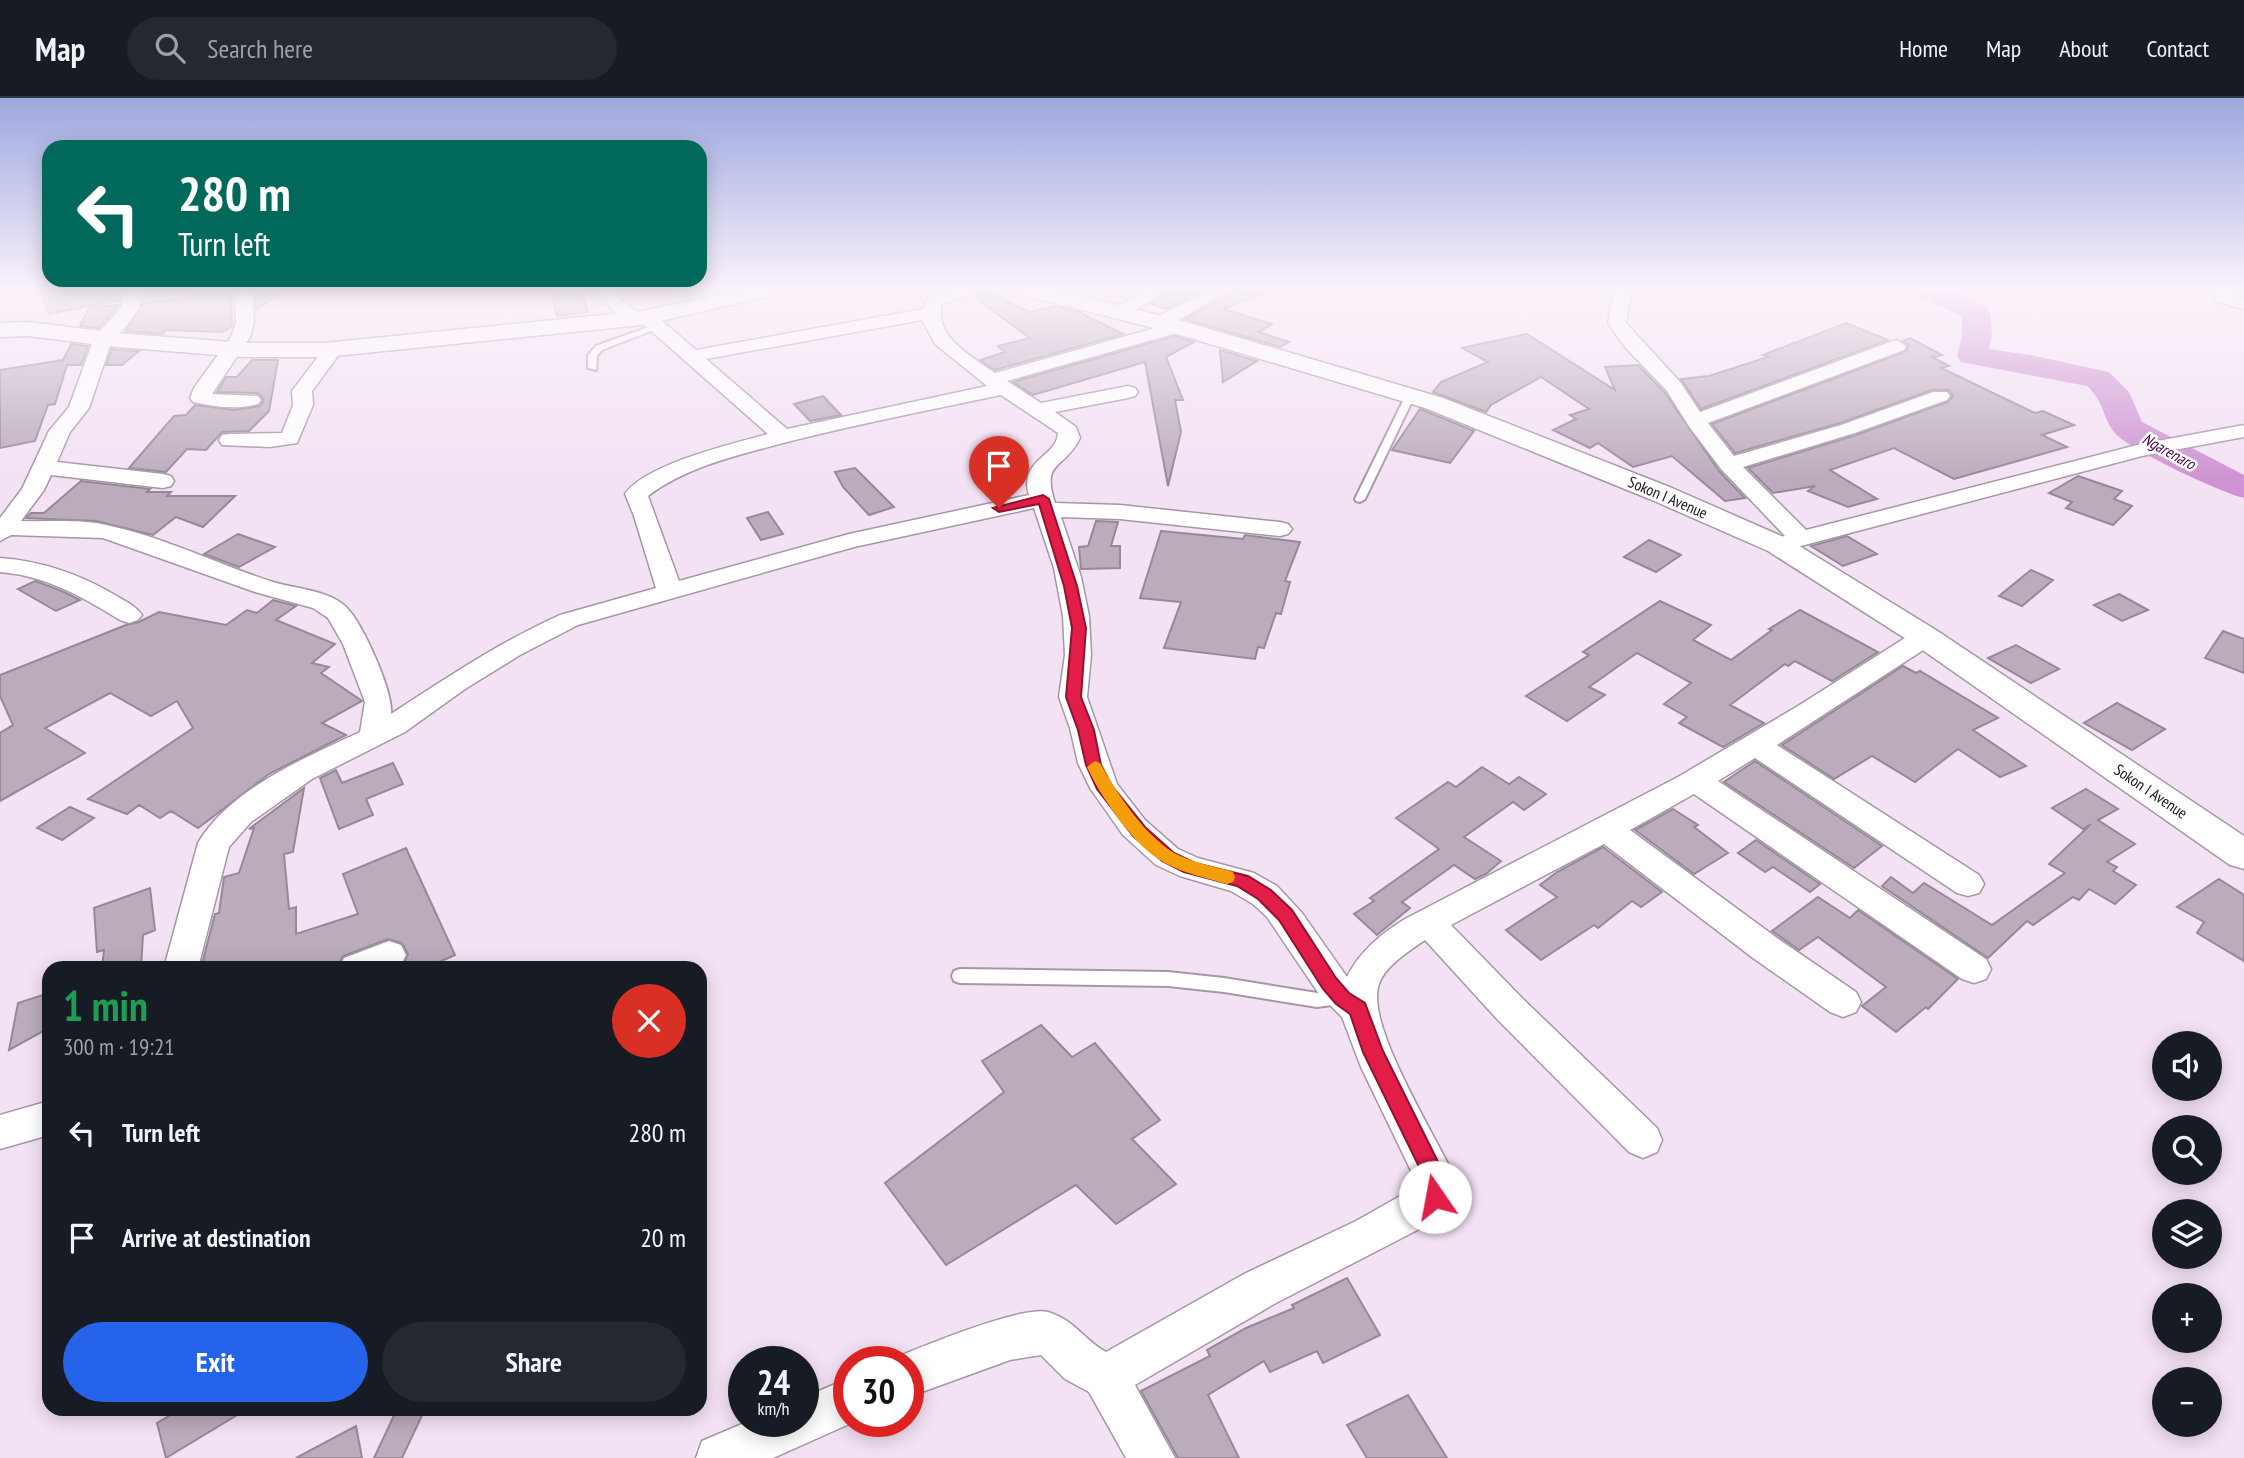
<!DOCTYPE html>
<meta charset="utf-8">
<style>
:root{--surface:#171b24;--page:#242831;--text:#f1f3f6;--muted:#9ea1a6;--line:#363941;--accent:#2563eb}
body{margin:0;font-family:"PT Sans Narrow",sans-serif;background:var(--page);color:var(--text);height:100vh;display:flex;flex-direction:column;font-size:26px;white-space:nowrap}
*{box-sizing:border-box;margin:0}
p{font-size:23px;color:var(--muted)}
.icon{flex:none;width:38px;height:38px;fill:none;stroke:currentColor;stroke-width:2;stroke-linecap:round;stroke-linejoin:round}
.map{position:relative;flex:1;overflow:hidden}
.panel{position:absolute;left:42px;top:863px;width:665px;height:455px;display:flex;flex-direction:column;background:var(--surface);border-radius:21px;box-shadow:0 4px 18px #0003}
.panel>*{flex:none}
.top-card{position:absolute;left:42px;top:42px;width:665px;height:147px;border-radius:21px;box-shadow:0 4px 18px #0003;background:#00695c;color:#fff;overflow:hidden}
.buttons{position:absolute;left:2152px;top:933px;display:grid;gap:14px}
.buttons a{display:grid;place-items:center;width:70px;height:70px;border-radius:50%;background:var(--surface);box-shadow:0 4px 18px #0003;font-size:35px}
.speed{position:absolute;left:728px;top:1248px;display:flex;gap:14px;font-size:35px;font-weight:700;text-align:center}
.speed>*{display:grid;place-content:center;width:91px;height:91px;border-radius:50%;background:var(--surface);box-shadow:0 4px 18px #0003;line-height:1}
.speed small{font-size:18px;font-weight:400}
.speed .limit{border:10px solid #d22;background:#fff;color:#111}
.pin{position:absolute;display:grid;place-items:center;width:60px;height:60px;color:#fff;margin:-72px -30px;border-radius:50% 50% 50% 0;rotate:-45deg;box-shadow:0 0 7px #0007}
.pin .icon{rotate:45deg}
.me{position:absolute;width:77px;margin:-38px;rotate:348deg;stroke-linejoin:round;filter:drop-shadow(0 0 5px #0008)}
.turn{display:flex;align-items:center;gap:24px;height:147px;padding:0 21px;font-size:32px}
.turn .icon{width:91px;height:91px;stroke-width:2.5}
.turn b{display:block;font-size:49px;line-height:60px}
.round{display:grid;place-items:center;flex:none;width:74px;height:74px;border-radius:37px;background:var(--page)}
.summary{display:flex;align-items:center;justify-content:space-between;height:119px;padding:0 21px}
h1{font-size:42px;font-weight:700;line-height:52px;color:#1e9e55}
.cta{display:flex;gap:14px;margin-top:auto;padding:14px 21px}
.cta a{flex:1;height:80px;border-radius:42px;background:var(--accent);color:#fff;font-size:28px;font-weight:700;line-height:80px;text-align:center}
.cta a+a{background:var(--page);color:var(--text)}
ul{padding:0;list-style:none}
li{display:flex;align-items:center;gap:21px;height:105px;padding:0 21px}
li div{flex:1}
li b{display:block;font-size:26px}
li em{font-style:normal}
header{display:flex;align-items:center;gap:42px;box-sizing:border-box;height:98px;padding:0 35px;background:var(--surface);border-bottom:2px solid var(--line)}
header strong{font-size:33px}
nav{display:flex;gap:38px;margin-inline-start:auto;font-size:24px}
.search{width:490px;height:63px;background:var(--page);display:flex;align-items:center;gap:18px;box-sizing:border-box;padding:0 24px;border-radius:38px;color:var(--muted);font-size:26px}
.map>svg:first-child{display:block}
</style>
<header>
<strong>Map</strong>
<div class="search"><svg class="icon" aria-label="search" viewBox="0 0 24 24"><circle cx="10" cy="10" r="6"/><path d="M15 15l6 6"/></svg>Search here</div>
<nav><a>Home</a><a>Map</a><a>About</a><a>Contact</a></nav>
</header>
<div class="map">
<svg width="2244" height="1360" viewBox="0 0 2244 1360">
<rect width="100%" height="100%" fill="#f3e2f4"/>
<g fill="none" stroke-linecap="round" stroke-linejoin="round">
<path fill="#ce93d2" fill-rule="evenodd" d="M1909 190H1947L1986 208 1990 214 1992 238 1989 251 2030 257 2109 274 2129 294 2142 324 2244 377V400C2220 394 2127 351 2114 334 2102 318 2104 303 2087 288L1961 264 1957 258 1962 238V218L1913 196Z"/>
</g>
<g fill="#bbacbc" stroke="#978898" stroke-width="2">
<path d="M40 190H123L120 202 49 216Z"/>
<path d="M194 190H231L232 228 223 234 166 232 162 236 126 233 143 205 191 200Z"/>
<path d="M255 190H288L256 212Z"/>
<path d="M566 190H580L588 214 557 218 551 193Z"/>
<path d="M1172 190H1207L1166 211 1150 206Z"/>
<path d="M1239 190 1273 191 1224 211 1272 226 1259 234 1289 244 1280 249 1185 221Z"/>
<path d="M984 191 1029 214 1055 208 1079 214 1123 236 995 272 980 262 1005 254 998 248 1030 240 975 200Z"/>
<path d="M119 207 99 230 80 228 89 210Z"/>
<path d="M1846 225 1888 242 1701 311 1681 281 1709 278 1768 259 1763 257Z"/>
<path d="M1527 236 1615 292 1605 269 1638 267 1665 295 1719 373 1745 400 1725 403 1672 358 1633 369 1598 345 1590 350 1553 332 1576 321 1570 317 1589 311 1541 279 1491 307 1486 314 1433 294 1441 284 1488 264 1462 250Z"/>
<path d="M1175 238 1194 244 1166 259 1183 302H1175L1181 334 1168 388 1145 264 1033 297 1013 284Z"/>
<path d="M1910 240 1942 257 1932 259 1949 268 1941 270 2035 315 2043 313 2074 327 2042 337 2067 349 1954 381 1894 350 1830 372 1877 401 1848 409 1808 393 1815 388 1773 395 1748 370 1856 337 1948 304 1953 298 1949 292H1932L1840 325 1735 355 1712 326 1905 254 1909 247 1903 243Z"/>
<path d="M71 246 88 248 81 267H67L55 306 48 307 35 343 0 350V272L63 262Z"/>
<path d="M112 251 117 252 139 253 122 267H106Z"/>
<path d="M1220 252 1257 263 1223 284Z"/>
<path d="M252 262H278L269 313 249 333 222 334 206 352 187 351 166 374 129 370 174 318 186 317 195 307 234 312 260 308 264 302 258 295 217 294 226 279H237Z"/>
<path d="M823 298 841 317 810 323 794 306Z"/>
<path d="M1420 311 1474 333 1450 365 1392 352Z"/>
<path d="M855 370 894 409 869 417 843 389 835 374Z"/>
<path d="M2078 378 2122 393 2114 401 2132 408 2113 427 2066 410 2072 404 2049 395Z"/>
<path d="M81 383 150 391 147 394H171L167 398H235L203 429 176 419 153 437 96 423 26 420 31 415H44Z"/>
<path d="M768 414 783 436 761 442 747 420Z"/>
<path d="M1096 423 1118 424 1111 448H1120V470L1081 471 1079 449 1088 448Z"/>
<path d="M1161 433 1243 441 1245 437 1300 444 1285 483 1290 484 1281 516 1276 515 1264 550 1258 549 1255 561 1164 550 1181 504 1140 500Z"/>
<path d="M238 436 275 449 239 469 204 456Z"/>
<path d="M1847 438 1877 456 1843 468 1811 448Z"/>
<path d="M1649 442 1681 457 1656 474 1624 459Z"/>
<path d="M2031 472 2053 482 2022 508 1999 498Z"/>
<path d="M35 483 62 493 80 502 56 513 18 491Z"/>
<path d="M2119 496 2148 512 2122 523 2094 507Z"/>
<path d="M273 502 296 508 276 522 335 546 312 565 329 569 321 575 362 603 322 625 346 637 269 676 198 730 171 713 160 720 139 707 127 716 88 701 193 630 177 603 151 618 110 595 45 630 85 655 0 703V635L13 627 0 598V577L126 527 139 524 159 514 226 527 247 512 257 515Z"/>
<path d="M1660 503 1711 527 1693 542 1731 562 1772 532 1769 531 1800 512 1878 554 1832 583 1795 563 1788 568 1785 566 1730 607 1764 625 1723 649 1679 625 1687 619 1664 606 1691 585 1637 555 1589 589 1605 597 1567 623 1526 598 1589 557 1583 554Z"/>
<path d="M2223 533 2244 541V575L2205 560Z"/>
<path d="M2016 547 2059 571 2031 585 1988 560Z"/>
<path d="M1903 568 1916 575 1920 573 1998 620 1973 632 2026 668 2000 679 1958 651 1915 684 1872 658 1834 681 1782 647Z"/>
<path d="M2117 605 2165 631 2132 652 2084 625Z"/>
<path d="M1755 663 1882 748 1854 770 1724 684Z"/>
<path d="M393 665 403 686 366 701 373 717 339 731 320 680 336 672 342 685Z"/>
<path d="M1482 669 1509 686 1519 679 1546 696 1524 712 1513 704 1464 739 1501 763 1486 776 1475 781 1454 767 1402 804 1410 810 1377 837 1354 816 1374 803 1370 800 1439 751 1396 720 1448 684 1456 689Z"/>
<path d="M304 690 293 754 284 756 289 811 296 809V836L358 816 343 776 406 750 455 857 426 870H401L408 856 402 845 388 841 343 858 337 870H201L215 816 219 815 224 779 239 775 254 730 249 731Z"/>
<path d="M2086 691 2118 711 2098 722 2135 746 2107 764 2117 769 2113 773 2136 787 2115 806 2089 791 2079 802 2073 799 2033 827 2027 823 1988 860 1882 788 1891 779 1913 795 1924 785 1992 827 2065 775 2049 766 2091 726 2083 731 2052 710Z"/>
<path d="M70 709 94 720 62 742 37 730Z"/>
<path d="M1673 711 1698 727 1694 729 1728 755 1694 776 1635 732Z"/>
<path d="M1756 742 1820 786 1810 794 1773 769 1765 774 1738 755Z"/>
<path d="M1603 749 1662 794 1641 809 1632 803 1598 830 1594 827 1541 862 1506 832 1557 799 1540 787 1557 774Z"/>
<path d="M2219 781 2244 797V863L2197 835 2204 824 2177 809Z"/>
<path d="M150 790 155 832 143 837 141 870H102L104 852 97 854 94 810Z"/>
<path d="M1818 799 1850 820 1858 812 1958 881 1928 911 1926 909 1896 934 1862 908 1886 889 1818 839 1799 852 1772 833Z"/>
<path d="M49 895V930L9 952 18 905Z"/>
<path d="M1041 927 1072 959 1095 945 1160 1022 1132 1041 1176 1086 1116 1126 1076 1087 946 1167 885 1085 1004 994 982 963Z"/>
<path d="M1347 1180 1380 1237 1323 1265 1317 1253 1270 1274 1264 1263 1208 1297 1239 1360H1178L1141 1293 1210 1258 1207 1252 1246 1230 1294 1210 1292 1207Z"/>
<path d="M1408 1297 1447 1360H1367L1347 1327Z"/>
<path d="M181 1311H247L166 1360 157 1325Z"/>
<path d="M397 1311H425L402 1360H374Z"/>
<path d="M356 1328 362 1360H296Z"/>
</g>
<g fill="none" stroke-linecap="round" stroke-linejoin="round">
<g stroke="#a696a6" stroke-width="4">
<g id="service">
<path d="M654 227 661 229 602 252 597 258 596 272 588 270V257L596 248Z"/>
<path d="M1407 295 1415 297 1365 401 1360 404 1356 403 1355 401Z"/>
<path d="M960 871 1168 874 1224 880 1317 895 1341 893 1347 895 1349 900 1347 905 1317 909 1224 894 1168 888 960 885 954 883 952 878 954 873Z"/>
</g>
</g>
<g stroke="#a696a6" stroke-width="3">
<g id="minor">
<path d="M0 190H20L0 201Z"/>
<path d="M126 190H144L139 210 126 229 112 242 89 310 70 334 57 364 163 376 171 378 174 383 171 388 163 390 51 377 44 392 21 423C49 424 80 421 106 427 164 439 217 466 273 484 296 491 330 492 347 510 363 526 394 595 391 616 448 579 498 545 560 517L656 490 634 418 625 396C646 366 732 346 768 336L641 224 634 226 628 225 588 190H607L640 217 647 214 653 215 696 252 923 211 928 199 955 190H982L980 194 942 206C933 238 972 259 995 275L1155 230 1150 225 1153 221 1214 190H1236L1174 224 1184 225 1187 229 1184 233 1007 283 1041 305 1128 288 1135 290 1138 294 1135 298 1128 300 1055 314 1076 329 1080 340C1064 373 1041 361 1055 405L1120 407 1280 424 1288 426 1292 431 1288 436 1280 438 1120 421 1061 419 1081 479 1089 518 1091 557 1087 599 1117 686 1145 722 1178 751 1198 760 1254 775 1277 788 1302 815 1347 879C1360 853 1381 836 1405 821L1678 679 1798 608 1916 533 1925 531 1934 533 1938 539 1934 545 1777 647 1979 777 1984 786 1979 795 1968 798 1957 795 1755 660 1718 683 1986 861 1991 871 1986 881 1974 885 1962 881 1694 696 1630 732 1777 840 1856 894 1861 904 1856 914 1843 919 1830 914 1753 860 1604 746 1451 827 1523 901 1657 1030 1662 1042 1657 1054 1643 1060 1629 1054 1497 921 1425 842C1409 853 1385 868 1379 886 1364 926 1438 1041 1456 1082L1455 1099 1449 1112 1429 1126 1274 1206 1135 1287 1175 1360H1126L1089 1294 1065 1281 1041 1257 1010 1262 908 1299V1264H891L892 1261C921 1249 1022 1207 1048 1214 1076 1223 1084 1242 1106 1254L1244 1176 1356 1123 1416 1089V1083L1361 969 1342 919 1319 896 1267 819 1253 806 1231 793 1180 778 1156 767 1123 737 1090 690 1078 665 1070 630 1059 599 1065 557 1063 518 1054 470 1034 410 854 449 578 527 520 557 465 591 405 634 312 681 251 724 229 749 198 870H164L198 745C229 691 307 659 360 634L365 604 343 546 328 520 313 510 255 494 103 440 11 437 0 443V420L22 391 49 333 69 309 94 240 121 210ZM922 222 935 246 987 288 787 331 706 261ZM1001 297 1058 335C1057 359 1018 362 1029 397L849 436 679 483 648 398C688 368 739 357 787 344 857 326 929 312 1001 297Z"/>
<path d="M234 190H252L254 225 250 239 212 296 258 298 261 302 258 306C237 312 214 309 193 304L190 300 194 290 231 239 236 225Z"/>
<path d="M1148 190H1169L1126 219H1114L1111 215 1114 211Z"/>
<path d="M1614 190H1632L1626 225 1681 285 1700 314 1890 244 1897 242 1906 248 1904 252 1708 325 1734 358 1841 327 1933 294H1947L1950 298 1947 302 1855 335 1743 369 1806 432 2141 346 2244 327V339L2142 358 1778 454 1770 452 1766 447 1770 442 1785 438 1721 371 1688 327 1667 293 1624 248 1608 225Z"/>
<path d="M2219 190H2242L2233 197 2244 200V211L2217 204 2214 195Z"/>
<path d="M334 245 343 251 312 293 313 307 297 345 270 349 222 347 219 342 222 337 230 336 282 335 293 307 292 293 327 247Z"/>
<path d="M0 460C42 463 79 476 115 497 125 503 136 508 142 517L138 522 129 525 120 522C81 498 46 478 0 474Z"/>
<path d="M389 843 401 847 406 857 401 867 393 870H339L344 860Z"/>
<path d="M49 1003V1037L0 1051V1017Z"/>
<path d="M849 1280V1323H856L773 1360H696L702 1343 749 1323H803V1300Z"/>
</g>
</g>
<g stroke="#a696a6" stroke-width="3">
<g id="tertiary">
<path d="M749 190H791L789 195 781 196 642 227 325 259H244L117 249 28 238 0 239V225L28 224 117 235 244 245H325L642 213Z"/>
<path d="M1012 190H1050L1186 224 1443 300 1672 390 1788 441 1936 532 2244 738V771L2230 767 1914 546 1768 453 1652 402 1425 310 1170 234 1014 195Z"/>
</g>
</g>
<use href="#service" fill="#fff" fill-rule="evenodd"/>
<use href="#minor" fill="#fff" fill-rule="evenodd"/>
<use href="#tertiary" fill="#fff" fill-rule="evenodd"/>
</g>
<linearGradient id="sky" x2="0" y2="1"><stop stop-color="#9da7df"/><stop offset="0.5" stop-color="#faf2fa"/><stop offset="1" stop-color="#faf2fa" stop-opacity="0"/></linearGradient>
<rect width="2244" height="381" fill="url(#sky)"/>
<path fill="#e11d48" stroke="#92132f" stroke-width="2" d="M1043 397 1049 401 1077 488 1086 530 1081 599 1094 632 1101 667 1112 688 1145 729 1174 755 1195 765 1248 778 1271 792 1292 812 1336 880 1349 895 1365 905 1383 953 1447 1082 1443 1106 1435 1109 1428 1106 1424 1099 1426 1083 1363 954 1350 916 1336 906 1323 891 1279 822 1258 801 1237 788 1184 774 1162 763 1133 738 1097 691 1086 667 1078 632 1066 599 1072 530 1064 488 1039 406 999 414 993 410Z"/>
<path fill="#f59e0b" d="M1095 663 1100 665C1117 695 1145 739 1176 756 1194 765 1213 768 1233 774L1235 779 1233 784 1227 786C1205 780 1184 775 1165 765 1134 749 1101 699 1087 669Z"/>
<g text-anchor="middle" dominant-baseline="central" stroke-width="5" stroke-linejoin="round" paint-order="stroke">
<g font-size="16" font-style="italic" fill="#4b0051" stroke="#fff">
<text transform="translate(2169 353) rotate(29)">Ngarenaro</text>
</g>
<g font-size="16" fill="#1a141a" stroke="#fff">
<text transform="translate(1668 399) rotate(23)">Sokon I Avenue</text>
<text transform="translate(2151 693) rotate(34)">Sokon I Avenue</text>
</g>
</g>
</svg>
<div class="buttons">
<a><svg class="icon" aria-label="sound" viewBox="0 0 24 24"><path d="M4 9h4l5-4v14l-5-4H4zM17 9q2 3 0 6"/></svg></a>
<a><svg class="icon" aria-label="search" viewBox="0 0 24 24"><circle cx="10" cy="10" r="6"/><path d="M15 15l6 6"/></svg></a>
<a><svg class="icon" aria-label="layers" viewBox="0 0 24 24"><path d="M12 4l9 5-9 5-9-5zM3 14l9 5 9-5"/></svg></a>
<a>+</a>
<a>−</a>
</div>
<div class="speed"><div>24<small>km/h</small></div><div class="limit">30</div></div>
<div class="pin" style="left:999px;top:410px;background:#d93025"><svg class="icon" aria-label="arrive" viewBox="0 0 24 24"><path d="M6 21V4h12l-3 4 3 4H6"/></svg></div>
<svg class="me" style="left:1435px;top:1099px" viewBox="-20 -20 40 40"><circle r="19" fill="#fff"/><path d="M0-13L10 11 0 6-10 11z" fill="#e11d48"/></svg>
<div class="top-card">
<div class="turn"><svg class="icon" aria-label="left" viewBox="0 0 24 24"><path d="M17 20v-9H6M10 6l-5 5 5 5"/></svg><div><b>280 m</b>Turn left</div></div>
</div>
<section class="panel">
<div class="summary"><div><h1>1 min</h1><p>300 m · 19:21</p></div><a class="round" style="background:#d93025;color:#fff"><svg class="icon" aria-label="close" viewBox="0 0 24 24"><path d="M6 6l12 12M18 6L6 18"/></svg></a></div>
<ul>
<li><svg class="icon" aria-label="left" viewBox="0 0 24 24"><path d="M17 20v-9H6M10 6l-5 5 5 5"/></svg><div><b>Turn left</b></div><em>280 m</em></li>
<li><svg class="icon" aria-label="arrive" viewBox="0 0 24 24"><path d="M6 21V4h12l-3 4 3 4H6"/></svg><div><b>Arrive at destination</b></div><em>20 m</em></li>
</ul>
<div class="cta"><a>Exit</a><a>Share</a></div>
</section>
</div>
